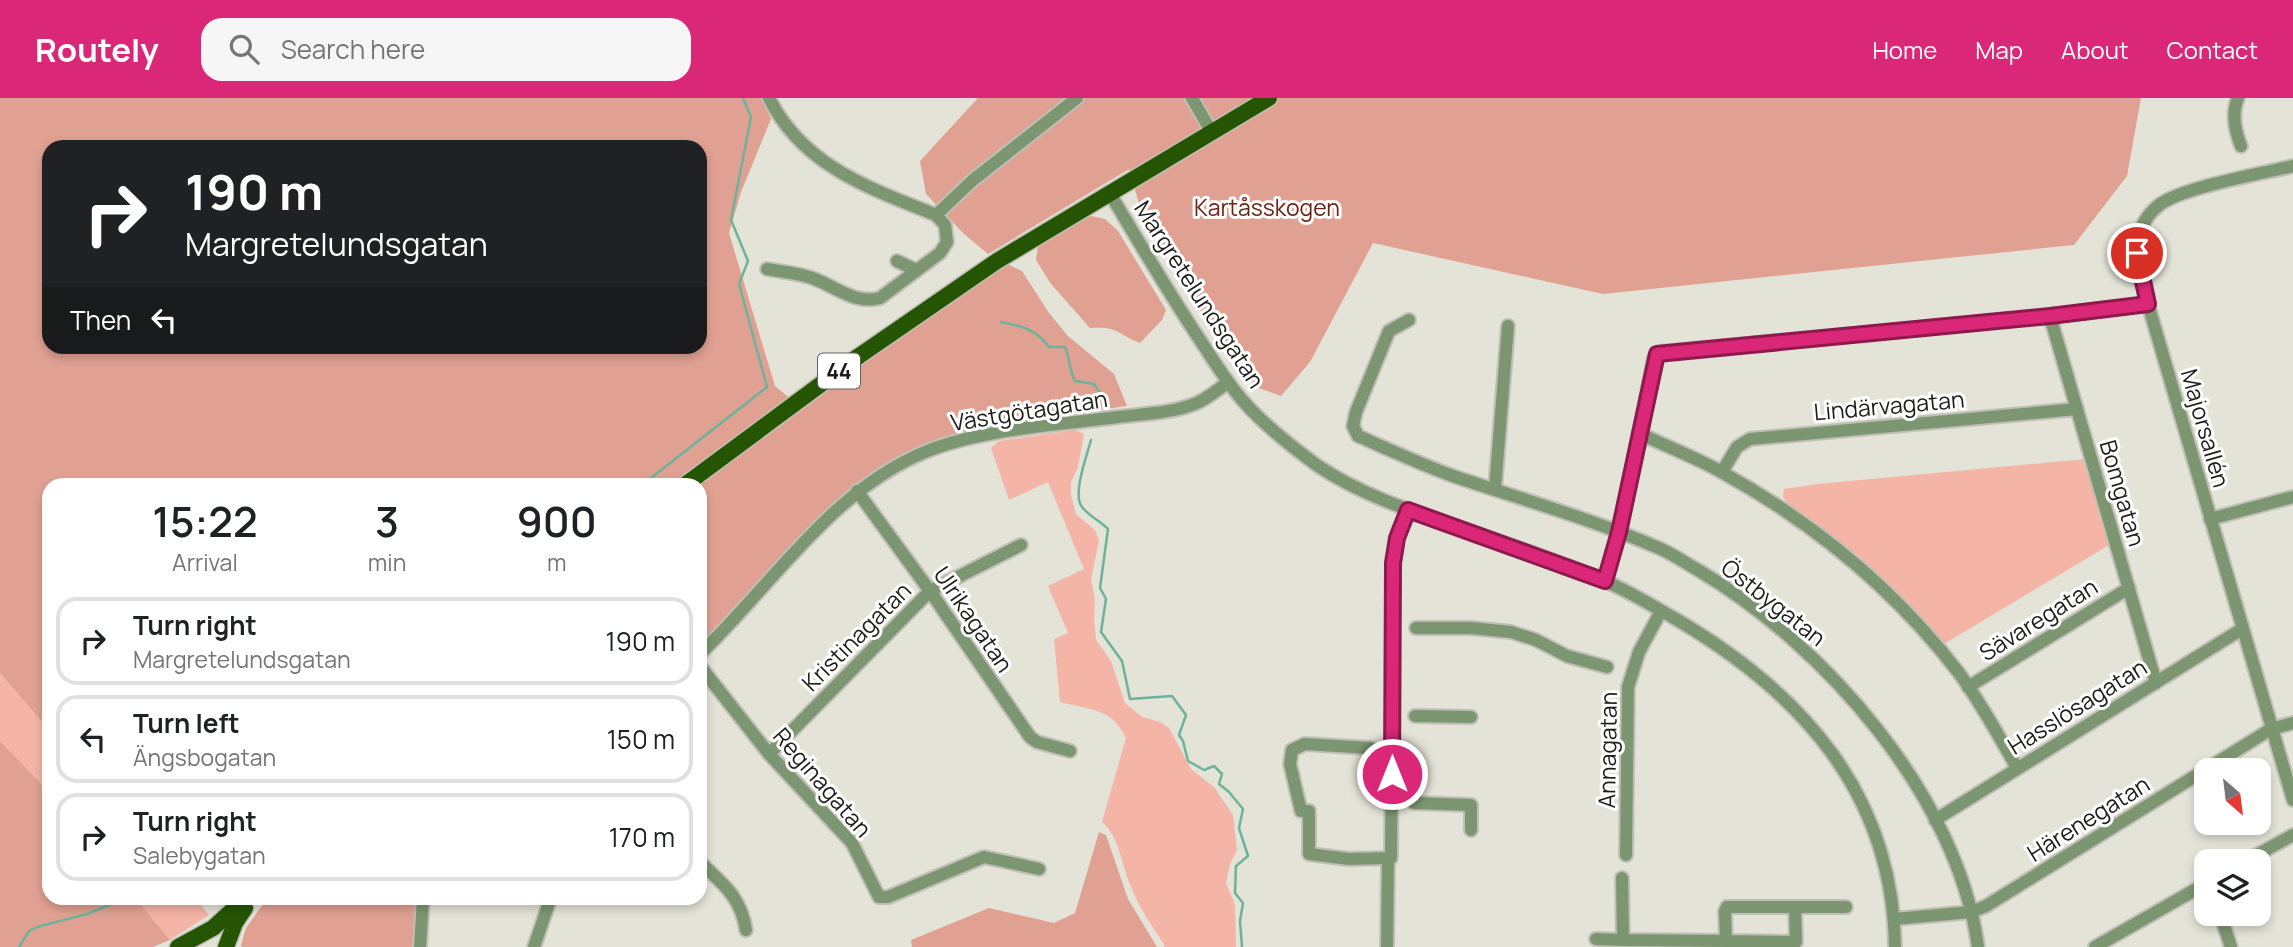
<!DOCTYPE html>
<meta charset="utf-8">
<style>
:root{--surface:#fff;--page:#f6f6f6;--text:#202124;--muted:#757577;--line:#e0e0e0;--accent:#db2777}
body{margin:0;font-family:Manrope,sans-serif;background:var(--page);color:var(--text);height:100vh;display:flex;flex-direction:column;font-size:26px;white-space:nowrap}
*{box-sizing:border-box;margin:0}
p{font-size:23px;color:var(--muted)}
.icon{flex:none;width:38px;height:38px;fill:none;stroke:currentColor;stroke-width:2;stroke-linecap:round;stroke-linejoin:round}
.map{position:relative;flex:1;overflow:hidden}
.panel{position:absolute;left:42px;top:380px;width:665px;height:427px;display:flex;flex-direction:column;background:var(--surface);border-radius:21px;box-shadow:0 4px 10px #0003}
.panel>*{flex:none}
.guide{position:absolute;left:42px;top:42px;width:665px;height:214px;border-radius:21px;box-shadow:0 4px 10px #0003;background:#202124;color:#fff;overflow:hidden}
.needle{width:46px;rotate:152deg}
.tools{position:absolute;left:2194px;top:660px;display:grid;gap:14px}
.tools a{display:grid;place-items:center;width:77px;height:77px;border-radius:14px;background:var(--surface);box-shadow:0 4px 10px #0003;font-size:35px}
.pin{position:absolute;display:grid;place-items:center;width:60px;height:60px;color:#fff;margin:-30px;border:4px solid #fff;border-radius:50%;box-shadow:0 2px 7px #0007}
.me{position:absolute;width:77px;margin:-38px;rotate:0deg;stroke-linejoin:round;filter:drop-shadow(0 0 5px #0008)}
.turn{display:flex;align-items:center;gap:24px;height:147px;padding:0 28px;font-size:32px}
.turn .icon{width:91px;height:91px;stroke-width:2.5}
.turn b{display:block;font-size:49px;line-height:60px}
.then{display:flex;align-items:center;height:66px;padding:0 28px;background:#0003;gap:14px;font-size:26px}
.eta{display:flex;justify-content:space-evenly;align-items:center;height:119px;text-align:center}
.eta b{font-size:42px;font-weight:600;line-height:49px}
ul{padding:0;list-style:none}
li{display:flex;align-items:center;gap:21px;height:88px;margin:0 14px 10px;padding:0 14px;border:4px solid var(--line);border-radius:21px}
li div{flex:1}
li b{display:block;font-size:26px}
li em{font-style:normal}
header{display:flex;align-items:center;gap:42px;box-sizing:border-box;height:98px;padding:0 35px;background:var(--accent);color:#fff}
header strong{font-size:33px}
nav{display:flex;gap:38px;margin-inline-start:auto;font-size:24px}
.search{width:490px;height:63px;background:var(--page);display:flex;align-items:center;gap:18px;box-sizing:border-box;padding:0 24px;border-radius:21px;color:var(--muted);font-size:26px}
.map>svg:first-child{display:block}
</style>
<header>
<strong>Routely</strong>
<div class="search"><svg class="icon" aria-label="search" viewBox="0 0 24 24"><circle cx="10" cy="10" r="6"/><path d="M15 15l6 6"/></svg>Search here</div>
<nav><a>Home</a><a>Map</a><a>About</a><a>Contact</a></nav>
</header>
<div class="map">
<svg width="2293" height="849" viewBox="0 0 2293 849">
<rect width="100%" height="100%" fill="#e4e3d8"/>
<g fill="#f4b4a6">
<path d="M1075 332 1084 336 1078 369 1071 384V397L1076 416 1095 432 1099 442 1091 482 1095 501 1094 520 1096 542 1111 563 1125 605 1142 619 1160 624 1169 630 1191 671 1214 689 1233 717 1237 752 1230 766 1226 785 1235 807 1236 849H1164V846C1151 827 1139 809 1131 789 1122 768 1119 738 1102 724L1126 640C1112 610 1090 612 1060 604L1054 541 1068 535 1048 488 1084 471 1048 384 1009 402 991 350 999 343Z"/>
<path d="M2086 361 2111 446 1944 546 1907 506 1871 472 1838 444 1789 408 1783 399 1784 391 1818 386Z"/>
<path d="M0 575 49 632V694L0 643Z"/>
<path d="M135 800H195L209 817 170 842Z"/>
</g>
<g fill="#e0a192" fill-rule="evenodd">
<path d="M0 0H763L771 21 741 94 729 135 775 288 803 311 898 239 1007 166 1022 173 1049 215 1068 238 1114 276 1127 308 1061 317 923 348 875 374 838 403 700 548V387H49V632L0 575ZM49 49H700V248H49Z"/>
<path d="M978 0H2141L2127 78 2074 147 1603 196 1373 145 1310 264 1281 298 1256 289 1214 237 1140 109 1129 71 988 156 964 136 926 96 920 63Z"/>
<path d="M1091 118 1105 121 1118 133 1166 212 1162 222 1140 245C1117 236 1119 228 1090 230L1051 186 1036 162 1038 147 1071 126Z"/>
<path d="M0 643 49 694V800H135L170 842 153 849H0Z"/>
<path d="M1099 734 1106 737 1128 801 1157 849H912L911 842 989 810 1054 825 1075 815Z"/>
<path d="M265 800H417L412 849H242L241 847 246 830 266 802Z"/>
</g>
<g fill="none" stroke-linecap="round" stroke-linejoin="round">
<g stroke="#6db39c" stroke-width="2.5">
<path d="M1001 224C1021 228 1036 231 1049 249H1065C1070 261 1069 272 1075 283L1094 286 1099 293V302"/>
<path d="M1091 342C1087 357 1072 397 1082 409 1089 418 1100 423 1108 431L1100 490 1106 501 1101 534 1122 563 1130 601 1172 598 1186 617 1179 637 1183 643 1188 663 1204 672 1214 668 1222 676 1219 686 1229 694 1243 711 1239 730 1248 758 1236 768 1235 795 1243 805 1240 823 1242 849"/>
<path d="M642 387 767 289 739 186 748 163 731 122 751 19 743 0"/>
<path d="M19 849 29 833 37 829 87 816 127 800"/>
</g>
<g stroke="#c0bfb6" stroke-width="16">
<g id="minor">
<path d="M769 0C803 68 869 90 936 117L973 82 1077 0"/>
<path d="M1192 0 1212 35"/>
<path d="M2238 0C2231 16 2235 33 2241 48"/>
<path d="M2293 68C2261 76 2183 89 2159 107 2148 116 2140 129 2138 143 2134 164 2142 187 2148 206L2293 702"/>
<path d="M1109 94C1139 144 1168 194 1200 242 1214 263 1227 285 1244 304 1265 328 1292 349 1318 368 1360 396 1408 412 1455 428 1505 445 1554 462 1602 482 1627 492 1651 507 1674 520 1801 594 1893 695 1895 849"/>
<path d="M897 163 916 172"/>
<path d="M767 171C782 174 798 175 812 180 835 188 855 207 880 200L940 155 947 144 945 127 936 117"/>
<path d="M2050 218 2156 585"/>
<path d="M1409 222 1389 233 1356 314 1353 328 1358 338C1390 352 1422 367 1456 379 1524 402 1595 422 1661 451 1674 457 1686 465 1698 472 1825 547 1958 699 1978 849"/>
<path d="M1639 335C1667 349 1698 360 1725 376 1815 426 1896 493 1959 575 1981 605 1999 638 2017 670"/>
<path d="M1722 374 1737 349 1750 341 2077 311"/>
<path d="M1495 391 1508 228"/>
<path d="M857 393 930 493 1030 639 1037 644 1070 653"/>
<path d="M2210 421 2293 399"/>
<path d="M1605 483 1619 434 1654 260 1660 254 2050 218 2148 206"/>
<path d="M1416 530H1471L1511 534 1536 542 1567 558 1607 569"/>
<path d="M700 556C771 488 832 392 925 354 981 331 1057 327 1118 319 1144 316 1173 315 1197 305 1208 300 1218 292 1228 284"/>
<path d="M700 568 769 656 852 745 879 799H888L984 759 1039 771"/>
<path d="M1968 589 2129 490"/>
<path d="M1415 618 1471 619"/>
<path d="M1370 650 1305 646 1292 652 1290 666 1301 713H1309V756L1349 761 1391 760 1393 465 1397 441 1408 412"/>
<path d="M769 656 930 493 1021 447"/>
<path d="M1414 705 1471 707V732"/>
<path d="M1935 722 2242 531"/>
<path d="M1626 757 1628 589 1639 554 1661 513"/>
<path d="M2246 763 2293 737"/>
<path d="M700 764C723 786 741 799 746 832"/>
<path d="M1622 780 1623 842 1726 843"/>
<path d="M1795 809 1796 844 1726 843 1725 813 1727 809H1846"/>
<path d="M2220 816 2231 849"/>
<path d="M1894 821 1971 814 1986 808 2271 631 2293 625"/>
<path d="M1596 841 1623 842"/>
<path d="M420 849 423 800"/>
<path d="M534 849 550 802 553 800"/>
<path d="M1387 849 1388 761"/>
<path d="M2095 849 2207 785"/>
</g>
</g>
<g stroke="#c0bfb6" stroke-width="19">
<g id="major">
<path d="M685 387 859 258 997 163 1269 0"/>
<path d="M178 849 213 830 246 800"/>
<path d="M226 849 235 825 245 810"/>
</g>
</g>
<use href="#minor" stroke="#7b9670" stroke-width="12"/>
<use href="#major" stroke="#255503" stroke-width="16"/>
</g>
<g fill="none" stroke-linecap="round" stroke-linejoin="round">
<g stroke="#8e194d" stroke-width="18">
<path id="route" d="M1392 676 1393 465 1397 440 1408 412 1605 483 1619 434 1657 256 2050 218 2148 206 2137 155"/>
</g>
<use href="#route" stroke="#db2777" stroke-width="12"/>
</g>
<g text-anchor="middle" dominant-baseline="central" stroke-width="6" stroke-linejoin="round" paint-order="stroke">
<rect fill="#fff" stroke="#61615e" stroke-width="2" x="818" y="255.5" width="42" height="35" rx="5"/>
<g font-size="21" font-weight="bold" fill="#1d1d19">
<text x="839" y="273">44</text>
</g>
<g font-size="23" fill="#6e2414" stroke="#fff">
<text x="1267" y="109">Kartåsskogen</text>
</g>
<g font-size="23" fill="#1d1d19" stroke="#fff">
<text transform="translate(1200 196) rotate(57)">Margretelundsgatan</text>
<text transform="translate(1889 307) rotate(-5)">Lindärvagatan</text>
<text transform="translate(1029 312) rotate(-9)">Västgötagatan</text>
<text transform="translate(2206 330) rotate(74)">Majorsallén</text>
<text transform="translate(2123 395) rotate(74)">Bomgatan</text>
<text transform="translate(1774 504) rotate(38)">Östbygatan</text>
<text transform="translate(974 521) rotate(56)">Ulrikagatan</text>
<text transform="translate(2038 521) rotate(-32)">Sävaregatan</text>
<text transform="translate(856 538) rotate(-45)">Kristinagatan</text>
<text transform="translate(2077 608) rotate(-32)">Hasslösagatan</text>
<text transform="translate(1607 652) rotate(-89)">Annagatan</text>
<text transform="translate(823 684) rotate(49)">Reginagatan</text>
<text transform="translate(2088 720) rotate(-32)">Härenegatan</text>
</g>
</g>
</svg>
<div class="tools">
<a><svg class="needle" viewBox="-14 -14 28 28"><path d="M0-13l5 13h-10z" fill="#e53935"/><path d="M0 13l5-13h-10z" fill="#757577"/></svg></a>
<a><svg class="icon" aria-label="layers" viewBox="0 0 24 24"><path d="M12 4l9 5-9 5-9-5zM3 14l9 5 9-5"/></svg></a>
</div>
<div class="pin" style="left:2137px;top:155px;background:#d93025"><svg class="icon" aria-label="arrive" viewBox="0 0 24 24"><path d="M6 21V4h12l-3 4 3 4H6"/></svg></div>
<svg class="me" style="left:1392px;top:676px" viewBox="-20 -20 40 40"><circle r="17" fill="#db2777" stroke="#fff" stroke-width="3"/><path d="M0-11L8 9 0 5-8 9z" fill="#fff"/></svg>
<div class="guide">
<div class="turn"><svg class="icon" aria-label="right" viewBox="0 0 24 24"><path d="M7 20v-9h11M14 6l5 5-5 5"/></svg><div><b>190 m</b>Margretelundsgatan</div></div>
<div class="then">Then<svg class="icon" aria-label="left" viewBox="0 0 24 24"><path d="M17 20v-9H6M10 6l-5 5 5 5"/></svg></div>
</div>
<section class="panel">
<div class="eta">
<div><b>15:22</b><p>Arrival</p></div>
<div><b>3</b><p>min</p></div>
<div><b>900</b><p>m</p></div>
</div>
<ul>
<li><svg class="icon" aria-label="right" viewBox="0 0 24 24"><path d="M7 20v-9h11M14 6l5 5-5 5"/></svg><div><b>Turn right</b><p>Margretelundsgatan</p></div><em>190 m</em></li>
<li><svg class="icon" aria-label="left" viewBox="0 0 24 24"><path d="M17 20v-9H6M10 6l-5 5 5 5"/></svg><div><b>Turn left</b><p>Ängsbogatan</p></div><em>150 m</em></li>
<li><svg class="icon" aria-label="right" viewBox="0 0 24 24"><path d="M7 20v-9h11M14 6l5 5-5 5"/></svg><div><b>Turn right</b><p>Salebygatan</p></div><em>170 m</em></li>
</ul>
</section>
</div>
